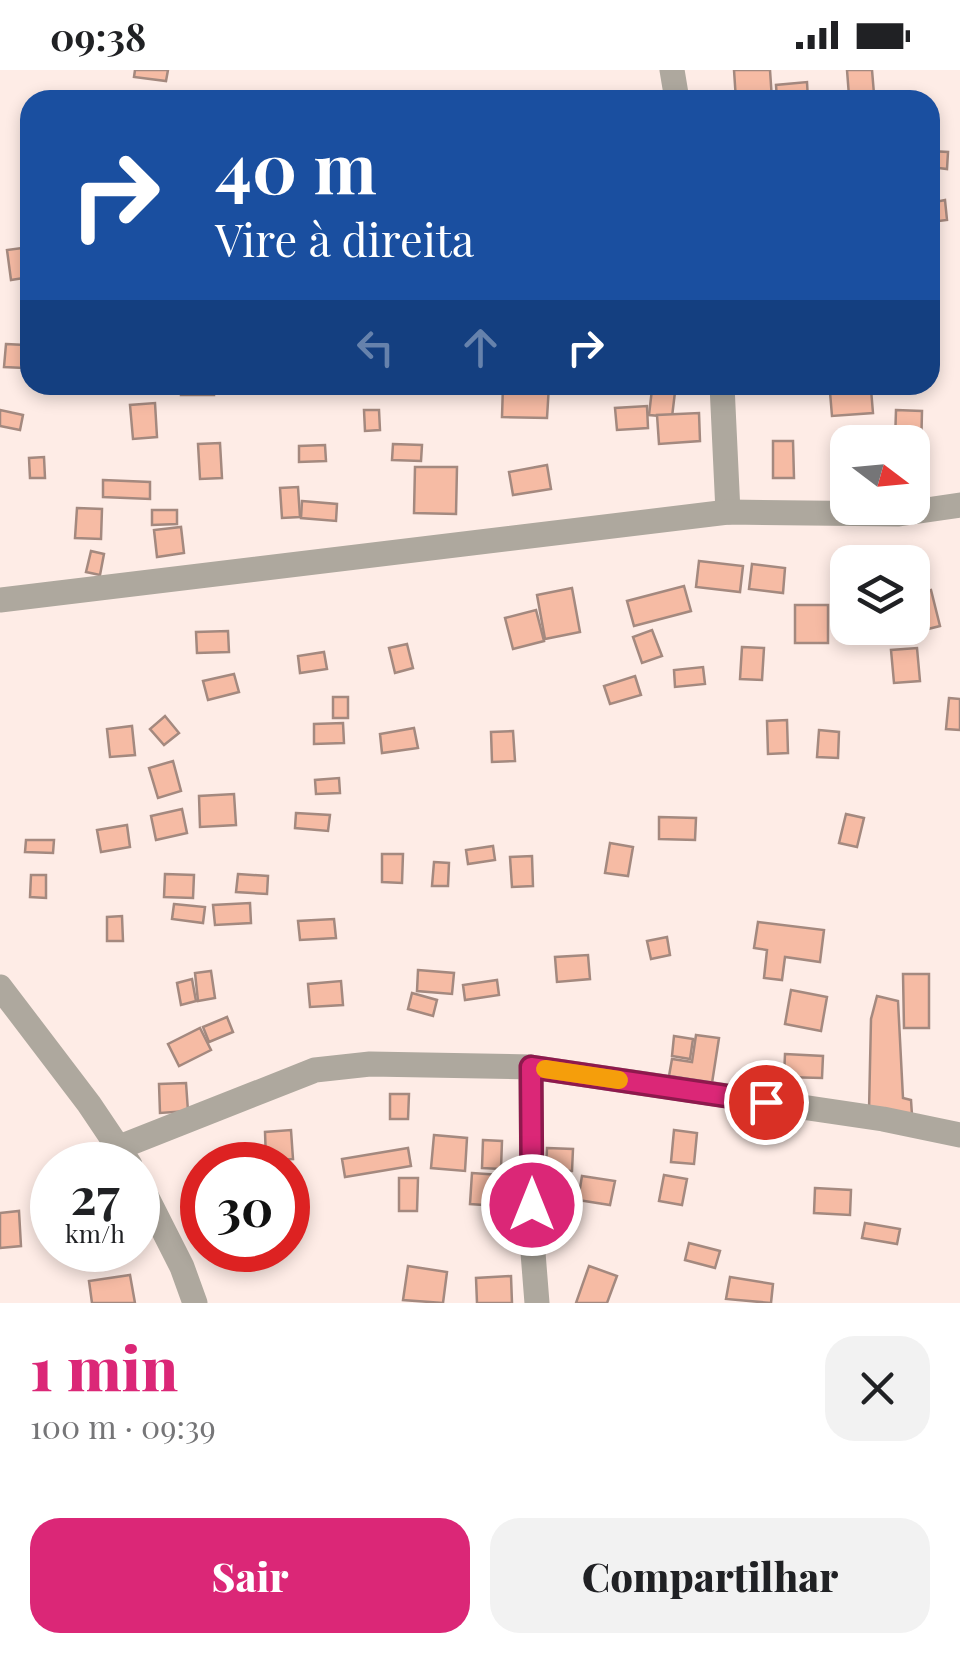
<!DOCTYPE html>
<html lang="pt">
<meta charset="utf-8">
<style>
:root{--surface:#fff;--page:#f2f2f2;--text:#202124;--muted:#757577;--accent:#db2777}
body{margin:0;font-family:"Playfair Display",serif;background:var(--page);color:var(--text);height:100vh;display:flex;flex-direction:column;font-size:38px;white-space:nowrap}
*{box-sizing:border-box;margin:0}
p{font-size:32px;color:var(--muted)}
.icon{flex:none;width:55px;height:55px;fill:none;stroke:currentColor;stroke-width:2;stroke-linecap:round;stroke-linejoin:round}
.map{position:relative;height:1233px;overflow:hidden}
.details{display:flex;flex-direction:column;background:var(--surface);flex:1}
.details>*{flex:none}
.top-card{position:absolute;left:20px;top:20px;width:920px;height:305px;border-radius:30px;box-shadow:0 5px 15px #0003;background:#1a4fa0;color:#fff;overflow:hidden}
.needle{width:65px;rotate:106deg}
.tools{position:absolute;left:830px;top:355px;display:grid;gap:20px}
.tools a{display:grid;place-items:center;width:100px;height:100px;border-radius:20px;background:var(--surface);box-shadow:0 5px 15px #0003;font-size:50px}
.speed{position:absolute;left:30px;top:1072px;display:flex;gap:20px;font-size:50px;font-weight:700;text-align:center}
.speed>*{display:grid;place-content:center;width:130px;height:130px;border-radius:50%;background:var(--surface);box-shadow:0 5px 15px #0003;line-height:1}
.speed small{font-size:25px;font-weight:400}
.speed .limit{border:15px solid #d22;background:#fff;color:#111}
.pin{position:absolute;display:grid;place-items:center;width:85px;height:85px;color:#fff;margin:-42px;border:5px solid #fff;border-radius:50%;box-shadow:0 2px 10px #0007}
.me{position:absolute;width:110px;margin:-55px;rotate:0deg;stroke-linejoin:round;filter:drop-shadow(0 0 8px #0008)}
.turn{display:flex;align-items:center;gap:35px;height:210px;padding:0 30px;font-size:45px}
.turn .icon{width:130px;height:130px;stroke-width:2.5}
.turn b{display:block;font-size:70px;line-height:85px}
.lanes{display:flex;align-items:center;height:95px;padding:0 30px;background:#0003;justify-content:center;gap:50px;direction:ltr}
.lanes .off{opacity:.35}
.round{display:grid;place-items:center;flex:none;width:105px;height:105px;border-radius:30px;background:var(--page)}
.head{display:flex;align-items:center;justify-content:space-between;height:170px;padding:0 30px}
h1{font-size:60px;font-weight:800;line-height:75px;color:var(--accent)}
.action{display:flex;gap:20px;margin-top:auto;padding:20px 30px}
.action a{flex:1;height:115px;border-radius:30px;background:var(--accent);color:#fff;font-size:40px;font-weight:800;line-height:115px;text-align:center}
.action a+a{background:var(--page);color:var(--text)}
.status{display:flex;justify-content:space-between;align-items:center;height:70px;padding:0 50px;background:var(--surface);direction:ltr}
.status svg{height:28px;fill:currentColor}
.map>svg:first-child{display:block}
</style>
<div class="status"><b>09:38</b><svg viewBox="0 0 49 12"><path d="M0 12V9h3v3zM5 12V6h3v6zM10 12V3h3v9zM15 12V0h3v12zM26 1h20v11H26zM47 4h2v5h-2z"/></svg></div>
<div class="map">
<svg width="960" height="1233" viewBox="0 0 960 1233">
<rect width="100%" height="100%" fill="#feece6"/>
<g fill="#f6bba4" stroke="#a4897f" stroke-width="2.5">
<path d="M135 0H168L166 11 134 7Z"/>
<path d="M734 0H770L772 30H736Z"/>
<path d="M847 0H872L874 24 849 26Z"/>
<path d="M807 12 808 30H777L776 15Z"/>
<path d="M930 81 948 82 947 99 930 97Z"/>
<path d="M945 130 947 150 930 152V133Z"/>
<path d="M30 177V207L11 210 7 180Z"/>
<path d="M6 274 25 275 24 298 4 297Z"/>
<rect x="181" y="315" width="33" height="10"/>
<path d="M503 315H549L547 348 502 347Z"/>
<path d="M652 319 675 322 672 347 649 345Z"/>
<path d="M871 319 873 343 832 346 830 322Z"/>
<path d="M155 333 157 367 133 369 130 335Z"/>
<path d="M647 336 648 358 617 360 615 338Z"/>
<path d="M0 340 23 345 20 360 0 356Z"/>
<path d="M364 340H379L380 360 365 361Z"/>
<path d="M896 340 922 341 921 382 912 381V372H895Z"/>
<path d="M699 343 700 371 659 374 657 345Z"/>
<path d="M773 371H793L794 408H773Z"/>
<path d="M220 373 222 408 200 409 198 374Z"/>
<path d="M393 374 422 375 421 391 392 390Z"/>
<path d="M325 375 326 391 299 392V376Z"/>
<path d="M44 387 45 408H30L29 388Z"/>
<path d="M547 395 551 419 513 425 509 402Z"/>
<path d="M415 397H457L456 444 414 443Z"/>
<path d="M103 410 150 412V429L103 427Z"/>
<path d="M298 417 300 447 282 448 280 418Z"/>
<path d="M302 431 337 434 336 451 301 448Z"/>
<path d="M77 438 102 439 101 469 75 468Z"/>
<path d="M152 440H177V454L152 455Z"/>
<path d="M181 457 184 483 157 487 154 460Z"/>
<path d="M91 481 104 484 100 505 86 502Z"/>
<path d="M699 491 743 496 740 522 696 517Z"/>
<path d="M752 494 785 498 783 523 749 519Z"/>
<path d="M684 516 691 541 634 556 627 531Z"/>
<path d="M572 518 580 562 545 569 537 525Z"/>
<path d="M931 520 940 556 908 564 907 558H912V525Z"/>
<rect x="795" y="535" width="33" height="38"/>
<path d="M536 540 544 571 513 579 505 548Z"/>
<path d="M652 560 662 586 642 593 633 567Z"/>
<path d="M228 561 229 582 197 583 196 562Z"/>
<path d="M407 574 413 598 395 603 389 578Z"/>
<path d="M742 577 764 578 762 610 740 609Z"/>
<path d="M917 578 920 611 894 613 891 580Z"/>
<path d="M324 582 327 599 300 603 298 586Z"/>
<path d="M703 597 705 614 675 617 674 600Z"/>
<path d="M234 604 239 622 208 630 203 611Z"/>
<path d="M635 606 641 625 610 634 604 616Z"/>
<rect x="333" y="627" width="15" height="21"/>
<path d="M949 628 960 629V660L946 659Z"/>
<path d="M165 646 179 663 164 675 150 659Z"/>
<path d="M787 650 788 683 768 684 767 651Z"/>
<path d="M343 653 344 673 314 674V654Z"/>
<path d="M132 656 135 685 110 687 107 659Z"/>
<path d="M414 658 418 678 382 683 380 664Z"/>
<path d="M819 660 839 662 838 688 817 687Z"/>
<path d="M513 661 515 691 492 692 491 662Z"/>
<path d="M173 691 181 721 158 728 149 698Z"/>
<path d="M339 708 340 723 316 724 315 710Z"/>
<path d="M234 724 236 755 200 757 199 726Z"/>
<path d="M182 739 187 763 156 770 151 746Z"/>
<path d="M296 743 330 745 328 761 295 758Z"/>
<path d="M846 744 864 748 857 777 839 773Z"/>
<path d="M659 747 696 748 695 770 659 769Z"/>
<path d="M127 755 130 777 101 782 97 760Z"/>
<path d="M26 770H54L53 783 25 782Z"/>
<path d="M610 773 633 777 628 806 605 803Z"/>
<path d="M493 776 495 790 468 794 466 780Z"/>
<path d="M382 784H403L402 813 382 812Z"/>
<path d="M532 786 533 816 512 817 510 787Z"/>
<path d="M434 792 449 793 448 816H432Z"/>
<path d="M165 804 194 805 193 828 164 827Z"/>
<path d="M238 804 268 806 267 824 236 822Z"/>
<path d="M31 805H46V828L30 827Z"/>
<path d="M250 833 251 853 215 855 213 835Z"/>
<path d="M174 834 205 837 203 853 172 849Z"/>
<path d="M122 846 123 871H107V847Z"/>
<path d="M334 849 336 868 300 870 298 851Z"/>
<path d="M758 852 824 860 820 892 785 887 782 910 764 908 767 880 754 878Z"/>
<path d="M667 867 670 885 651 889 647 871Z"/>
<path d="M588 885 590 909 557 912 555 887Z"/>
<path d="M418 900 454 903 452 924 417 921Z"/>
<path d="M211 901 215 928 198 931 195 903Z"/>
<path d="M903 904H929V958H904Z"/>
<path d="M192 909 196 931 181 935 177 913Z"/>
<path d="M497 910 499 925 465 930 463 915Z"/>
<path d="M341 911 343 935 310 937 308 914Z"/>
<path d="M791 920 827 927 821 961 785 954Z"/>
<path d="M412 923 437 930 433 946 408 939Z"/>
<path d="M877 926 898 931 903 1028 911 1030 912 1045 869 1041 871 949Z"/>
<path d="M227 947 233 962 209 972 203 957Z"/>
<path d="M200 958 211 980 179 996 168 974Z"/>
<path d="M696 965 719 968 712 1013 669 1006 672 989 692 992Z"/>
<path d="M674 966 693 969 690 989 672 986Z"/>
<path d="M785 984 823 986 822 1008 784 1007Z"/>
<path d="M186 1013 188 1041 160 1043 159 1014Z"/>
<path d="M390 1024H409L408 1049H390Z"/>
<path d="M291 1060 293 1089 266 1090 265 1062Z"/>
<path d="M674 1060 697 1063 694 1094 671 1092Z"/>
<path d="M434 1065 467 1068 465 1101 431 1098Z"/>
<path d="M483 1070 502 1071 501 1099 482 1098Z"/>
<path d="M408 1078 411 1096 345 1107 342 1089Z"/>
<path d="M547 1078 573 1079 572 1101 546 1100Z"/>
<path d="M472 1103 500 1105 498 1136 470 1134Z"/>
<path d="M664 1105 687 1109 682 1135 659 1131Z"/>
<path d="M582 1106 615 1111 610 1135 578 1130Z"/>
<path d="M399 1108H418L417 1141H399Z"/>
<path d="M815 1118 851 1120 850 1145 814 1143Z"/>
<path d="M19 1141 21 1176 0 1178V1143Z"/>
<path d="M865 1153 900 1159 897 1174 862 1168Z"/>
<path d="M689 1173 720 1181 715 1198 685 1190Z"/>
<path d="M81 1180H116L118 1192 84 1198Z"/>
<path d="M408 1196 447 1202 443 1233 403 1230Z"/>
<path d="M589 1196 617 1206 607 1233H576Z"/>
<path d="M130 1205 135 1233H92L89 1211Z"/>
<path d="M511 1206 512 1233H477L476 1208Z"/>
<path d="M730 1207 773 1214 771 1233 726 1229Z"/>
</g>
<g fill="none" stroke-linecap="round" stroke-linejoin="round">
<g stroke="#aea89e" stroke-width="25">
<path d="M672 0 677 30"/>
<path d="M722 315 728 442"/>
<path d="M0 530 728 442 899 444 960 435"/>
<path d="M0 917 89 1034 130 1095"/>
<path d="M531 997 532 1170 537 1233"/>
<path d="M120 1077 315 1000 370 994 531 997 883 1049 960 1065"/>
<path d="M138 1110 182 1197 195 1233"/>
</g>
</g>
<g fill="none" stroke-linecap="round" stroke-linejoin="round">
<g stroke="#8e194d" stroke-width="25">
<path id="route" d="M532 1135 531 997 766 1032"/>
</g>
<use href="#route" stroke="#db2777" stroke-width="18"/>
<path stroke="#f59e0b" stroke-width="18" d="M545 999 619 1010"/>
</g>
</svg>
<div class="tools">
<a><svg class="needle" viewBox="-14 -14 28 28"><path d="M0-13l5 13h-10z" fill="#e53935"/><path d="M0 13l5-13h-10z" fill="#757577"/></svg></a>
<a><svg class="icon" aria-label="layers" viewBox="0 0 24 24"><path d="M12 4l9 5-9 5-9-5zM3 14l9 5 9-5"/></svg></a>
</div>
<div class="speed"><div>27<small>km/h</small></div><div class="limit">30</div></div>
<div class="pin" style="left:766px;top:1032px;background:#d93025"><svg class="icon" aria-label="arrive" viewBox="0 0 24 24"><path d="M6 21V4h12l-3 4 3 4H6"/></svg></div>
<svg class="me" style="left:532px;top:1135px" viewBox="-20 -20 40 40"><circle r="17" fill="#db2777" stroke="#fff" stroke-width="3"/><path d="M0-11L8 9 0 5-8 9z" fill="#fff"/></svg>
<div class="top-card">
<div class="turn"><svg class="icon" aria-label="right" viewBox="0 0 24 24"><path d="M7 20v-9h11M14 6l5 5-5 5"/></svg><div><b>40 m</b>Vire à direita</div></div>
<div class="lanes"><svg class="icon off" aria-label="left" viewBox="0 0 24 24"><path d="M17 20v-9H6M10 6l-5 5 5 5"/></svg><svg class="icon off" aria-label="ahead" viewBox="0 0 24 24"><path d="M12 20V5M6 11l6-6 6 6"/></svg><svg class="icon" aria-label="right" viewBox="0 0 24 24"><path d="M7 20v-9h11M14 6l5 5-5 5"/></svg></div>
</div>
</div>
<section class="details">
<div class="head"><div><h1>1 min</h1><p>100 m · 09:39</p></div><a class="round"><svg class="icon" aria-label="close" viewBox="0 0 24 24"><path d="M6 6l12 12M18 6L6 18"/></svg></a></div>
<div class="action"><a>Sair</a><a>Compartilhar</a></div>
</section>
